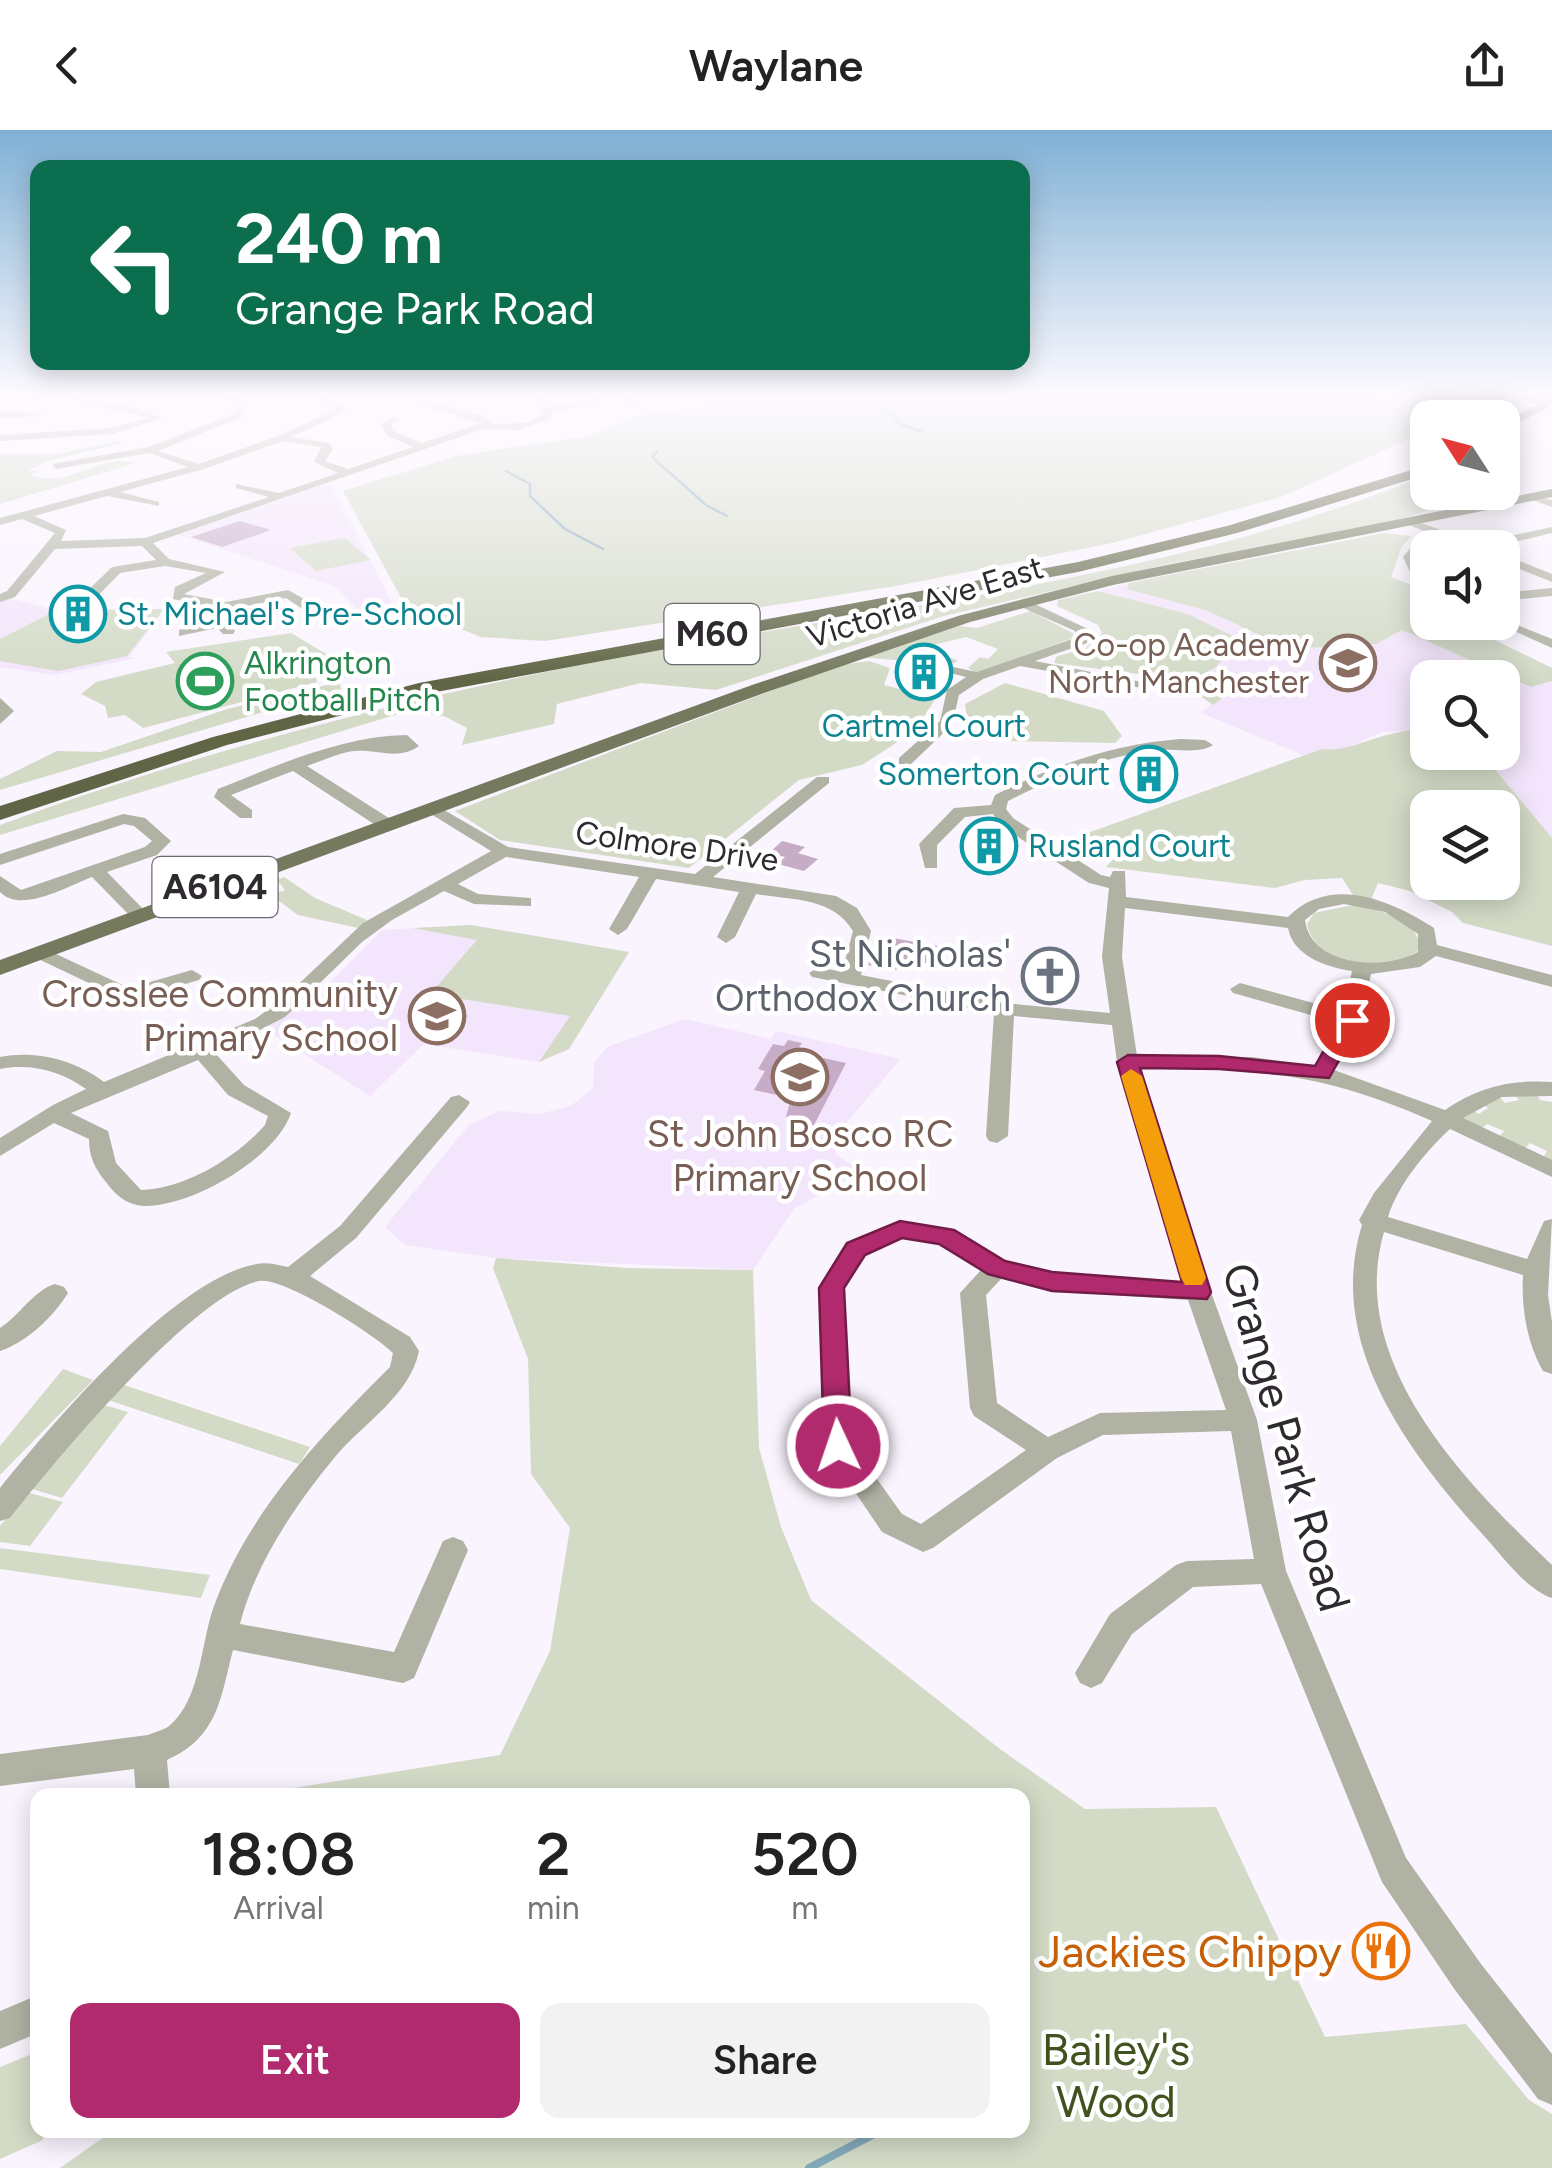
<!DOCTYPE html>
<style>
:root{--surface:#fff;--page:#f2f2f2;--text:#222;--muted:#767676;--accent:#b12a6d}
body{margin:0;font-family:Figtree,sans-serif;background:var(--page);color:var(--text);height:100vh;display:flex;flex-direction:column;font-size:38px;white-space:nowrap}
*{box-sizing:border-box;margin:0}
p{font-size:32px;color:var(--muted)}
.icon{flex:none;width:55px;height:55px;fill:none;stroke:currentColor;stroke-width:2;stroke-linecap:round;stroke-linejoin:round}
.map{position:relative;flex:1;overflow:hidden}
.details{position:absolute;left:30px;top:1658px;width:1000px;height:350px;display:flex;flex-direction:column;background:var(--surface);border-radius:20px;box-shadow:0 5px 25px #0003}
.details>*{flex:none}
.hud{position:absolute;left:30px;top:30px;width:1000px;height:210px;border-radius:20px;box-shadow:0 5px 25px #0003;background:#0b6e4f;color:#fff;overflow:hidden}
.needle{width:65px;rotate:306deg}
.fabs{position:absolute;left:1410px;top:270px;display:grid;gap:20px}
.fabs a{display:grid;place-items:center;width:110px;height:110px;border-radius:20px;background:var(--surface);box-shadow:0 5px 25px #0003;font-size:50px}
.pin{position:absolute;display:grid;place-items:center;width:85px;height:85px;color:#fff;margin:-42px;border:5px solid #fff;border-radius:50%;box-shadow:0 2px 10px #0007}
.me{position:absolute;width:110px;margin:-55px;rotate:357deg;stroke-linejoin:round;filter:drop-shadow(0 0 8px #0008)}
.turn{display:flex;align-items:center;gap:35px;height:210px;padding:0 40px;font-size:45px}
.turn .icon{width:130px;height:130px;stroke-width:2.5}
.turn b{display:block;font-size:70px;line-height:85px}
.eta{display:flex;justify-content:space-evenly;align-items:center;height:170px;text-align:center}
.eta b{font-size:60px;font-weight:600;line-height:70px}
.action{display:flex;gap:20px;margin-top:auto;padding:20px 40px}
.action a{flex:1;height:115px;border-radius:20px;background:var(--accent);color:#fff;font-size:40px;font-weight:600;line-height:115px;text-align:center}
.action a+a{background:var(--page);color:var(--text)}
header{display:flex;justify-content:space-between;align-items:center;height:130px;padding:0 40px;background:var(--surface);font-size:45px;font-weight:600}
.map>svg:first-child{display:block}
</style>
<header><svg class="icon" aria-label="back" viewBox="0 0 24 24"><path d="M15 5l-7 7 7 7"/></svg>Waylane<svg class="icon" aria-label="share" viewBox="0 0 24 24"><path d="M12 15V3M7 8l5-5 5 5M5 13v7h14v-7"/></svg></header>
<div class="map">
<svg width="1552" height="2038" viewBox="0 0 1552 2038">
<rect width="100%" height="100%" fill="#faf4fe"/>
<g fill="#f3e5fb">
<path d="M1392 267H1542L1488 288 1433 287 1402 282 1419 273Z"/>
<path d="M330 353 396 480 366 488 334 456 178 405Z"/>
<path d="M1153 448 1398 498 1531 557 1552 551V708L1488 631 1469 623 1502 622V548H1428L1427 604 1417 600 1382 602 1340 621 1322 619 1303 625 1201 583 1212 574 1176 549 1234 522 1240 510 1188 484 1098 461Z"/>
<path d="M9 468 51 479H164L129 527 136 528 55 545 0 537V472Z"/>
<path d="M471 795 629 822 569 919 539 932 424 914 370 966 265 899 327 855 382 800Z"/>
<path d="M685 889 771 909 776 901 901 929 835 1006 836 1025 861 1041 794 1079 753 1140 496 1128 405 1115 385 1097 469 995 500 981 539 984 571 976 593 958 594 933 607 917Z"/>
</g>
<g fill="#d3dbc7" fill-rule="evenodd">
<path d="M779 267H1372L1427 291V301L1281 367 1112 413 902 455 545 511 481 507 406 477 343 361 456 326 590 306 640 285Z"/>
<path d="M120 311 126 312 44 332 28 341H41L30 344C66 362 98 322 136 333L0 374V324H56Z"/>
<path d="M1427 345 1429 366 1444 375 1392 392 1163 435 944 486 716 560 641 553 557 574 554 594 462 615 467 598 444 586 408 581 0 705V695C223 612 452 557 685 515 931 472 1195 440 1427 345Z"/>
<path d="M1384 403 1412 406 1402 416 1391 447 1427 461 1410 467 1427 476 1428 492 1460 493 1552 538V551L1531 557 1402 500 1376 514 1290 519 1208 481 1127 459 1129 453 1153 448Z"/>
<path d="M345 408 371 430 316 441 290 418Z"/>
<path d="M1098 461 1188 484 1241 510 1216 537 1196 548 1203 555 1230 562 1213 575 1176 549 1054 533 1057 526 1085 519 1102 503 1098 495 1057 476 1058 470Z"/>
<path d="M164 479 127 526 58 541 0 531V509L55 481 62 480 67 488H89L97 480Z"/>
<path d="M1031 481 1078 506 977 543 968 538 980 527 988 529 998 519 966 507 933 515V520L958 531 948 536 919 524 908 531 857 527 960 496 977 498Z"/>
<path d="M291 503 363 546 345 548 332 540 314 544 317 552 143 598 125 585 108 588 105 576 81 564 96 552 175 533 166 522Z"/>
<path d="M869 531 890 538 884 555 936 568 917 597 893 615 862 635 799 650 689 738 500 710 455 681 839 535Z"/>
<path d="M339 552 341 559 0 660V649L57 621 101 622 227 579Z"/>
<path d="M1005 553 1104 581 1122 606 1115 613 1006 611 967 588 965 574Z"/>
<path d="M1417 600 1427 604 1428 622 1469 623 1488 631 1552 708V816L1463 793 1452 782 1410 761 1378 753 1371 770 1355 768 1342 748 1305 750 1275 758 1106 737 1116 726 1082 705 1322 619C1351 623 1380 601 1417 600ZM1428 678H1502V752H1428Z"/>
<path d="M284 747 315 768 367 790 358 798 298 785 271 765 285 760 277 750Z"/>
<path d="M1353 775C1378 781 1412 785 1420 814L1417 822C1387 844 1315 837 1307 794L1314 783Z"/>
<path d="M471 795 629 822 569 919 539 932 570 886 430 864 477 810 413 798Z"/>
<path d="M1535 960 1540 970 1552 972V1031L1544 1026 1547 1021 1530 1013 1524 1019 1499 1007 1504 1001 1487 994 1481 999 1459 986 1466 977 1479 984 1488 978 1476 970 1496 964 1505 973 1519 970 1513 962Z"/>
<path d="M496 1128 627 1138 753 1140 759 1318 781 1397 811 1470 1000 1619 1085 1679 1216 1677 1325 1907 1466 1894 1529 1970 1552 1984V2038H60L114 2000H1022V1665H288L287 1659 500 1625 550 1521 570 1398 531 1344 528 1229 493 1138Z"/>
<path d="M63 1239 93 1250 0 1345V1316Z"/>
<path d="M121 1254 310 1317 299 1334 105 1269Z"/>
<path d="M101 1274 128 1282 62 1368 29 1358Z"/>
<path d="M26 1362 63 1372 30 1416 0 1412V1396Z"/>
<path d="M0 1418 210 1445 201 1468 0 1439Z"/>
<path d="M37 1922 38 2000H42L43 2010 0 2029V1937Z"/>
</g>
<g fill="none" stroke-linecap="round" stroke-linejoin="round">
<g stroke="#83a9b9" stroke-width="2.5">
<path d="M882 278 898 289 896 292 922 302"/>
<path d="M657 322 652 327 706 375 727 386"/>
<path d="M506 341 530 354V366L565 399 603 419"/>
</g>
<path stroke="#83a9b9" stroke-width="8" d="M809 2038 882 2000"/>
</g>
<g fill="#c7acc7">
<path d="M240 391 271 400 222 417 191 407Z"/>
<path d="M1133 632 1158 638 1154 642 1174 647 1164 658 1140 652 1144 647 1124 642Z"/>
<path d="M972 702 999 707 995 713 1016 717 1008 729 979 723 982 718 964 714Z"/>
<path d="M782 711 805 717 798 723 818 729 804 741 778 734 785 727 769 723Z"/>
<path d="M881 806 938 816 931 833H899L896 840 868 835Z"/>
<path d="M1028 834 1065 837V842H1072L1071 858 1030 852Z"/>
<path d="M788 910 802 913 796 922 846 933 813 997 786 987 791 968 754 960 765 941 758 939 773 914 784 916Z"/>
</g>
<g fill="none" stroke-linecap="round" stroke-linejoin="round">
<g fill="#b0b2a3" fill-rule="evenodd">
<path d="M64 267 125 274 163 288 112 304 0 311V305L111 298 148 288Z"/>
<path d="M221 267 239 268 244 286 158 321 199 334 278 306 336 279 317 267H329L346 277V281L292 307 328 313 333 319 325 331 348 339 413 317 386 305 381 294 392 287 400 289 391 295 393 301 422 313 481 293 427 277 418 267 485 286 492 294 525 293 543 285 532 267H542L548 278 594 267H610L551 283V288L518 300 483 299 153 413 169 429 225 442 184 464 226 472 288 460 315 475V487H305L304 480 286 468 231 479 227 492 235 501 233 504H223L217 498 179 506V500L214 490 219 478 173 469 175 457 206 443 165 436 120 443 91 473H81V467L112 437 156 430 142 416 55 419 15 467 0 472V464L7 461 55 403 22 389 0 395V388L188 337 149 323 56 339 52 334 149 317 236 283 232 272ZM283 311 321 317 314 332 338 343 279 363 236 354V358L269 367 145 408 61 411 66 400 34 386 107 366 159 376V372L120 362 204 339Z"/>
<path d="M622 267H632L641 275 633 277Z"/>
<path d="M0 282 38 283 43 286 0 288Z"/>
<path d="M1530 365 1552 370V377L1530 369Z"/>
<path d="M1410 389 1477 413 1552 397V403L1490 418H1466L1450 411 1424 416 1415 427 1420 439 1414 443 1410 442 1403 427 1416 411 1437 406 1406 394Z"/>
<path d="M1502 424 1552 444V452L1502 432Z"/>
<path d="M1552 458V466L1502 471V463Z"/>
<path d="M1024 469 1088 499 1087 513 1035 531 1142 552V558L1020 536 983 549 959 565 952 595 911 634H899V628L940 591 947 560 966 547 930 538V532L977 542 1075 508V501L1019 476 1018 473Z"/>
<path d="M1502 489 1552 509V518L1494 492H1502Z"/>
<path d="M0 568 14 581 0 594Z"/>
<path d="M407 605 419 616C398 631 379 619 355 621 340 622 322 631 307 636L392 690V698H380L293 641 231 665 252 680V688H240L214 667 218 659C278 635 342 606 407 605Z"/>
<path d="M1180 609 1205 610 1213 615C1200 624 1175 619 1159 620 1106 625 1055 647 1008 671L1006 679 1013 688 1101 745 1110 747 1113 741H1125L1126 767 1288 787C1330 744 1391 770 1434 798L1437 815 1552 845V857L1436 826 1420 837 1371 844 1361 890 1334 940 1445 980C1478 957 1512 949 1552 952V966L1502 967 1463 988 1552 1030V1047L1450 999C1425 1022 1398 1055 1388 1087L1527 1129 1544 1091 1552 1089 1548 1165 1552 1192V1244L1543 1241C1527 1213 1521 1177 1523 1145L1384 1102C1346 1233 1466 1353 1552 1435V1468C1526 1459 1503 1427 1485 1407 1409 1323 1325 1214 1362 1095L1359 1090 1374 1063 1432 991C1323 943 1256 938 1139 938L1211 1162 1257 1290 1286 1441 1406 1728 1481 1834 1552 1924V1975L1538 1969 1455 1860 1382 1752 1261 1454 1193 1457 1132 1504 1102 1553 1091 1558 1080 1553 1075 1543 1110 1484 1176 1435 1187 1431 1254 1429 1231 1301 1103 1305 1057 1328 933 1418 923 1422 882 1402 824 1316 819 1158 847 1113 900 1091 953 1100 1005 1131 1052 1143 1182 1152 1117 932 1112 895 1014 886 1008 1006 997 1013 989 1011 986 1006 994 883 812 847 809 843 819 837 842 842 853 801C833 767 791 770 756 764L735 807 726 813 717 807 739 762 656 749 627 799 618 805 609 799 639 747 506 727 458 754 478 764 531 768V776L474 774 444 761 392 790 362 812 285 887 215 923 244 955 291 983C276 1028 192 1077 144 1076 127 1075 115 1065 106 1052 95 1039 89 1027 89 1009L54 993 0 1026V1008L53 975 86 959C60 941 32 933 0 939V927C36 920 75 930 104 952L255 889 285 867 363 793 491 721 426 681 424 678 432 673 508 717 695 744 817 647H829V653L713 747 836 766 857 778 871 801 861 845 1004 873 1110 883 1102 827 1109 758 1089 753 1001 696 993 684 965 687 937 715V738H925L919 714 954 678 991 675 995 665C1054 635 1114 614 1180 609ZM1344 774 1385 782 1418 804V822C1385 841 1311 837 1305 790L1319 779ZM1125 778 1288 798C1293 826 1326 837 1352 841L1343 881 1240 853 1230 859 1233 863 1339 893 1315 936 1252 927 1137 926 1122 827ZM198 930 228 965 268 986 265 995C237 1027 185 1059 141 1060L116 1033 108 1001 71 983ZM902 1108 939 1113 981 1140 960 1163 970 1278 974 1286 1026 1320 921 1394 902 1384 852 1314 844 1159 865 1125ZM1002 1148 1052 1161 1188 1170 1226 1280 1100 1283 1048 1307 997 1273 986 1165Z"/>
<path d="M123 684 145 688 171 711 157 725 107 742 145 781V789H133L92 747C68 756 21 784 0 762V746L21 760 145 717 152 711 134 696 124 694 0 735V724Z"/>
<path d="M41 817 129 858 192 840 202 846 199 850 127 871 34 827V819Z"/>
<path d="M459 965 470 972 467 977 356 1108 310 1146 410 1207 419 1221C410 1266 363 1293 335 1327 296 1374 255 1434 240 1494L394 1522 443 1411 453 1407 463 1411 468 1420 414 1548 403 1553 233 1520C220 1570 218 1607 167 1630L170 1665H136L134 1639 0 1656V1624L148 1605C154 1602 164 1600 169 1596 201 1570 201 1511 214 1476 249 1381 320 1307 390 1237L393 1223C374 1204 284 1147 259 1151 193 1164 54 1332 10 1388L0 1391V1358C52 1294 176 1147 257 1134 267 1132 278 1135 288 1137L340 1096 451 967Z"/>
<path d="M55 1154 64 1157 68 1163C53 1187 27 1212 0 1221V1198C19 1186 34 1160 55 1154Z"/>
<path d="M38 1865V1903L0 1919V1881Z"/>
</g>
<path fill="#75795e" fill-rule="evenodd" d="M1552 359V367L1113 455 970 492 764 563 0 845V830L752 555 958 486 1112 446Z"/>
<g fill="#606545" fill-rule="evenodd">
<path d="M1552 267V275L1502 302V292Z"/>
<path d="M1428 335V344L1237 403 1078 442 420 565 227 615 0 690V676L213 607 419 553 1078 432 1227 396Z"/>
</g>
<path stroke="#75795e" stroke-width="12" d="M1532 267 1552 270"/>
</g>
<linearGradient id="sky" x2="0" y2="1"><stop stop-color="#7fb0d5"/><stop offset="0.48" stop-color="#fdfaff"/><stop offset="1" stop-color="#fdfaff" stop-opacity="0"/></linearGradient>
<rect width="1552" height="552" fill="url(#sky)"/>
<path fill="#b12a6d" stroke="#731b47" stroke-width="2.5" d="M1352 884 1362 890 1329 948 1219 939 1140 938 1211 1162 1207 1169 1052 1161 988 1144 939 1114 902 1108 865 1125 844 1158 852 1316 848 1324H828L824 1316 819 1158 847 1113 900 1091 954 1100 1005 1131 1052 1142 1182 1152 1117 932 1128 925 1219 926 1315 936 1344 885Z"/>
<path fill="#f59e0b" d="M1131 939 1142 946 1206 1148 1202 1155H1185L1181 1148 1121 946Z"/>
<defs>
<g id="building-ring" transform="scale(2.875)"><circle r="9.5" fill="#fff" stroke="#0f9aa8" stroke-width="1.5"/><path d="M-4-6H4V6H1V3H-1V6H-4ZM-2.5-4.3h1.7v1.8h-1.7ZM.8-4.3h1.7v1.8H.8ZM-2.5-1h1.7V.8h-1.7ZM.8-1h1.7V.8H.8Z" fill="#0f9aa8"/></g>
<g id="school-ring" transform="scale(2.875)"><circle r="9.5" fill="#fff" stroke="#8d6e63" stroke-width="1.5"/><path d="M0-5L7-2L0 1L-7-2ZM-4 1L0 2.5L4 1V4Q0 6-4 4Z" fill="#8d6e63"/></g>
<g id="stadium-ring" transform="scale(2.875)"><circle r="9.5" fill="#fff" stroke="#2e9e5b" stroke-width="1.5"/><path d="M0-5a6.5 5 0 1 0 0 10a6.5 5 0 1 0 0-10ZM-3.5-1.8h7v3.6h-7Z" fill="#2e9e5b"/></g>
<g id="church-ring" transform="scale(2.875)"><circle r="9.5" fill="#fff" stroke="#6b7280" stroke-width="1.5"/><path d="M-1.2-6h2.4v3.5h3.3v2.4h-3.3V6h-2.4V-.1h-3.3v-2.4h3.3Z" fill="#6b7280"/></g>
<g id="restaurant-ring" transform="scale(2.875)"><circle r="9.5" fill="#fff" stroke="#e8710a" stroke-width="1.5"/><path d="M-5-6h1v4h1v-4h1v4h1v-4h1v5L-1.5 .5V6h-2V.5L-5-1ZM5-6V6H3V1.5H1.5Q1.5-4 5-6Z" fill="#e8710a"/></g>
</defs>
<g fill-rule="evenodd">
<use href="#building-ring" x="78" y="484"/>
<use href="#school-ring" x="1348" y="533"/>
<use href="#building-ring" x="924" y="542"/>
<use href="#stadium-ring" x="205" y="551"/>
<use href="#building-ring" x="1149" y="644"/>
<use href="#building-ring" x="989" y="716"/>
<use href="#church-ring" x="1050" y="846"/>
<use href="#school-ring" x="437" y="886"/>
<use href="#school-ring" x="800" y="947"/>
<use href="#restaurant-ring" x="1381" y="1821"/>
</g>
<g text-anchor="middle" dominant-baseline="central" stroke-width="9" stroke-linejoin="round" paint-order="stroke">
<g font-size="32" fill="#2e2a30" stroke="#fff">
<text transform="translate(925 472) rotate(-17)">Victoria Ave East</text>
<text transform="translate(677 716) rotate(8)">Colmore Drive</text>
</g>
<g font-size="32" fill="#0d838f" stroke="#fff" text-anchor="start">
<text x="117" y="484">St. Michael's Pre-School</text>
<text x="924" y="596" text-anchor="middle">Cartmel Court</text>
<text x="1110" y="644" text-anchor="end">Somerton Court</text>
<text x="1028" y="716">Rusland Court</text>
</g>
<g font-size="32" fill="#785e54" stroke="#fff" text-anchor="end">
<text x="1309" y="515">Co-op Academy<tspan x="1309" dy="37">North Manchester</tspan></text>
</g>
<g font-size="32" fill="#27864d" stroke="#fff" text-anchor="start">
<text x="244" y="533">Alkrington<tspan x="244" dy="37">Football Pitch</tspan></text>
</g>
<g fill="#fff" stroke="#6d6a6e" stroke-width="2.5">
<rect x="664.5" y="474" width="95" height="60" rx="8"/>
<rect x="152.5" y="727" width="125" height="60" rx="8"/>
</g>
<g font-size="35" font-weight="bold" fill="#2e2a30">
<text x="712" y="504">M60</text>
<text x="215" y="757">A6104</text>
</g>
<g font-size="38" fill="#5b616d" stroke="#fff" text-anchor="end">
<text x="1011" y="824">St Nicholas'<tspan x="1011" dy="44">Orthodox Church</tspan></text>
</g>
<g font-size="38" fill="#785e54" stroke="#fff" text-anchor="end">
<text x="398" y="864">Crosslee Community<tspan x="398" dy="44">Primary School</tspan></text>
<text x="800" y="1004" text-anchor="middle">St John Bosco RC<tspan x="800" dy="44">Primary School</tspan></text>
</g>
<g font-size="45" fill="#2e2a30" stroke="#fff">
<text transform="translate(1287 1307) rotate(74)">Grange Park Road</text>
</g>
<g font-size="45" fill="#c56008" stroke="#fff" text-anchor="end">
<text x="1342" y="1821">Jackies Chippy</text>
</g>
<g font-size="45" fill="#41521f" stroke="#fff">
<text x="1116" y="1919">Bailey's<tspan x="1116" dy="52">Wood</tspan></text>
</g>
</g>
</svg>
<div class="fabs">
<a><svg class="needle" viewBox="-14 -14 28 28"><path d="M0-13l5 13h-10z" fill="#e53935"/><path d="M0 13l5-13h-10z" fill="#767676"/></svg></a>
<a><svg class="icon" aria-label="sound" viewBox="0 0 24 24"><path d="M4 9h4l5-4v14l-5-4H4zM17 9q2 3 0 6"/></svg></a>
<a><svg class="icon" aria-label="search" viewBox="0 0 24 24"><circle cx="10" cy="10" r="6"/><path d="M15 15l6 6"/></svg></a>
<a><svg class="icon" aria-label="layers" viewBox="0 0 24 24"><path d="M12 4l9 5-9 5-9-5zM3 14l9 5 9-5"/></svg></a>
</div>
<div class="pin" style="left:1352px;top:890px;background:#d93025"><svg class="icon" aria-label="arrive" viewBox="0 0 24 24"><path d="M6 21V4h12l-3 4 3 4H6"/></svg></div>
<svg class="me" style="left:838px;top:1316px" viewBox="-20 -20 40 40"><circle r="17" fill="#b12a6d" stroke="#fff" stroke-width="3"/><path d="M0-11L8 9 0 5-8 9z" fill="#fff"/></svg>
<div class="hud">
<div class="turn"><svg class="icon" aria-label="left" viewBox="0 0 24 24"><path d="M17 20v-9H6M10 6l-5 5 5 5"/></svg><div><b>240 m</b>Grange Park Road</div></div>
</div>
<section class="details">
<div class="eta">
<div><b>18:08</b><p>Arrival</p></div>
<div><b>2</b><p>min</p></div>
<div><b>520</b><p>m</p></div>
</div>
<div class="action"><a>Exit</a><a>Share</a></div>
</section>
</div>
